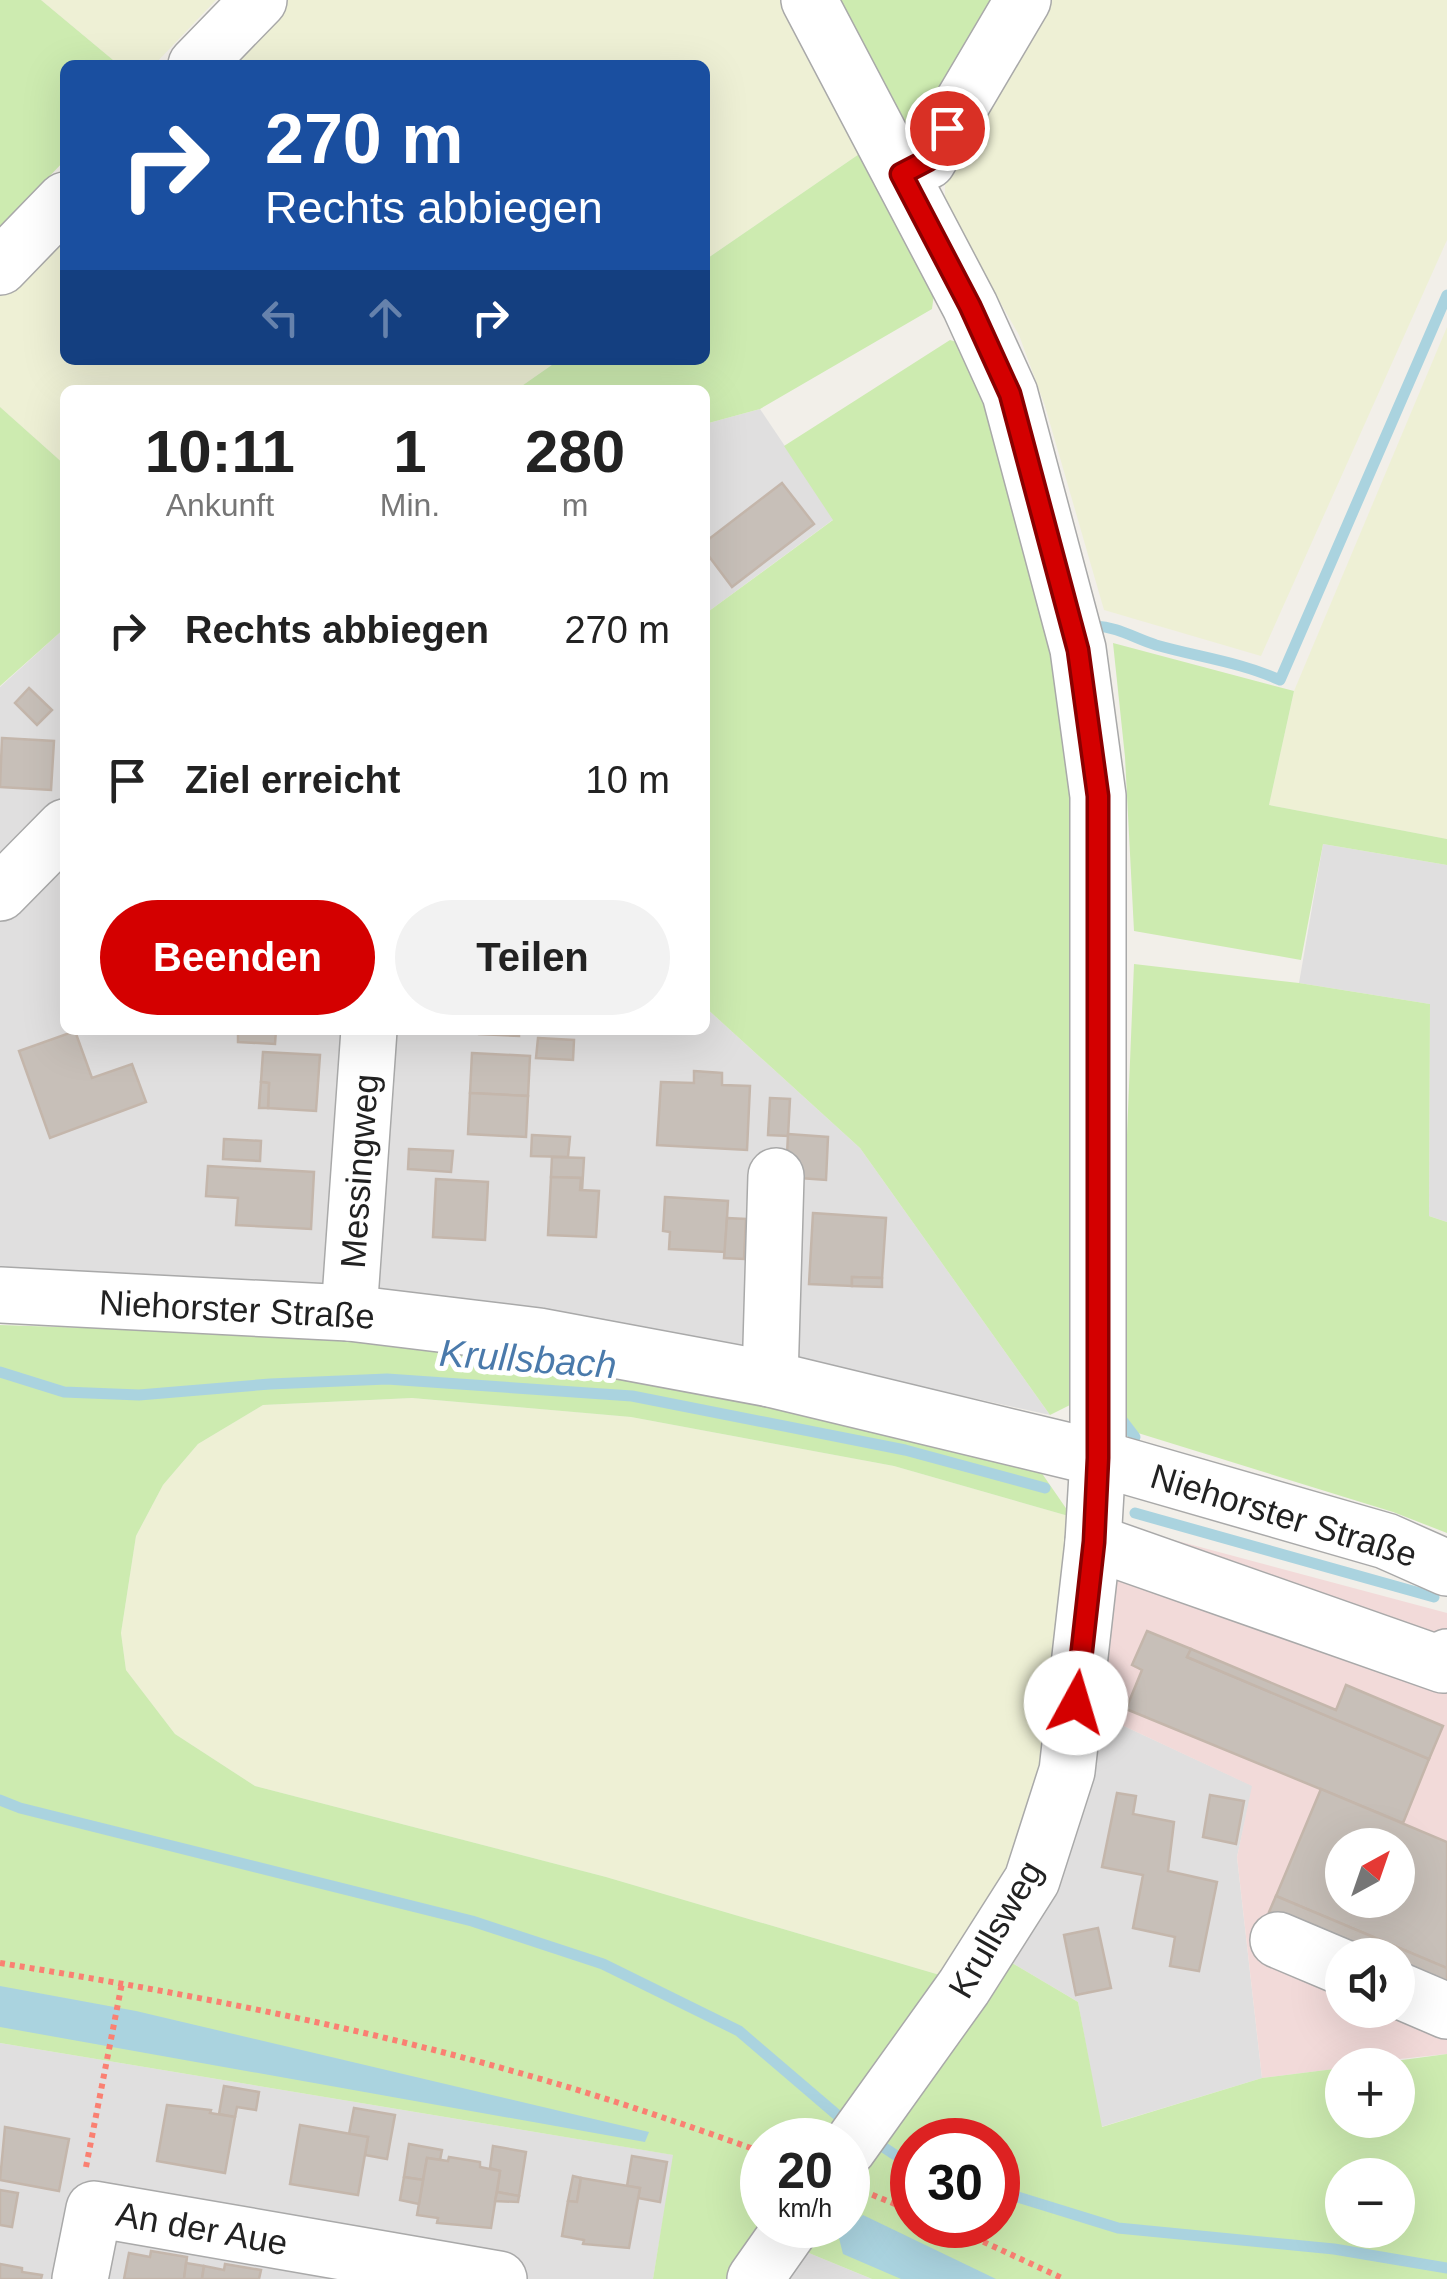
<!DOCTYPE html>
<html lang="de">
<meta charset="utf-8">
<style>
:root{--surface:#fff;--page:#f2f2f2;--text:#222;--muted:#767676;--accent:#d40000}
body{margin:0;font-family:Helvetica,sans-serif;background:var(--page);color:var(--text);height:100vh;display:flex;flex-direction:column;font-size:38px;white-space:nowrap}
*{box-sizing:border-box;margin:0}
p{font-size:32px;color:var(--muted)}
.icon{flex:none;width:55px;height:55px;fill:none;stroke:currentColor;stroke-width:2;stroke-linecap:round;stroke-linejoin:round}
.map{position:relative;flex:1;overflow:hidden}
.sheet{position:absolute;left:60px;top:385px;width:650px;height:650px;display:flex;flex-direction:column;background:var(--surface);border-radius:15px;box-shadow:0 10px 40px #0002}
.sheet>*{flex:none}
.top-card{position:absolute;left:60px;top:60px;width:650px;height:305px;border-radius:15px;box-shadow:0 10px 40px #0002;background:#1a4fa0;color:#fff;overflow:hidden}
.needle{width:65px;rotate:40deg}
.buttons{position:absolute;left:1325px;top:1828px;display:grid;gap:20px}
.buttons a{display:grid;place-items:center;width:90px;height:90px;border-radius:50%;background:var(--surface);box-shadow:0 10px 40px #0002;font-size:50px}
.speed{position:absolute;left:740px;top:2118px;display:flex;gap:20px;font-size:50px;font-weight:700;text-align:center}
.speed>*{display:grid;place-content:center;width:130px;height:130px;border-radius:50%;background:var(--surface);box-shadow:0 10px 40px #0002;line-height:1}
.speed small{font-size:25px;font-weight:400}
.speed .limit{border:15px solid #d22;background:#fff;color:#111}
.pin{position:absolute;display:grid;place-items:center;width:85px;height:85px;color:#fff;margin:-42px;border:5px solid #fff;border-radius:50%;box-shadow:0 2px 10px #0007}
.me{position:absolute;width:110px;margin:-55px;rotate:6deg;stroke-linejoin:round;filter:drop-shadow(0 0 8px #0008)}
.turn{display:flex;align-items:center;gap:35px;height:210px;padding:0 40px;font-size:45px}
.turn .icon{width:130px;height:130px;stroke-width:2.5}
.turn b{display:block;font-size:70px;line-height:85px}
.lanes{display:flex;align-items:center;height:95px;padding:0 40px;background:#0003;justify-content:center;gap:50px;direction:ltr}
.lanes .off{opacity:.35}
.eta{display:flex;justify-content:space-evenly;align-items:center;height:170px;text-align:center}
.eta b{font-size:60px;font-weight:700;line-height:70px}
.button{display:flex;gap:20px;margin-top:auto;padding:20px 40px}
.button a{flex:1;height:115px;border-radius:60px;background:var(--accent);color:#fff;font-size:40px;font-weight:700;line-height:115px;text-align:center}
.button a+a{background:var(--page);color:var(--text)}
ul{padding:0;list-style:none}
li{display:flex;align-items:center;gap:30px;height:150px;padding:0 40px}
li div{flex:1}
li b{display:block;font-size:38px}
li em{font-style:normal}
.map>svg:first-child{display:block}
</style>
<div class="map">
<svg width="1447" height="2279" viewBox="0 0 1447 2279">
<rect width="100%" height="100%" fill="#f2efe9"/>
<g fill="#e0dfdf">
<path d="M760 409 834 519 705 614V424Z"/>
<path d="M65 628V1030H705V1007L860 1148 1050 1415 761 1351 0 1269V687Z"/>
<path d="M1323 844 1447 865V1222L1429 1216 1430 1004 1299 983Z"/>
<path d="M1096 1713 1253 1786 1237 1857 1262 2078 1101 2127 1078 2002 1007 1960Z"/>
<path d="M0 2043 674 2155 653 2279H0Z"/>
<path d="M804 2251 872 2279H783Z"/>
</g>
<path fill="#f2dad9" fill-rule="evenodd" d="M1114 1524 1447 1613V2054L1342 2065V2068L1262 2078 1237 1857 1252 1786 1096 1713ZM1342 1845H1398V1900H1342ZM1342 1955H1398V2010H1342Z"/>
<g fill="#eef0d5">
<path d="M41 0H216L154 65H119Z"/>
<path d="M276 0H790L865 150 705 260V65H214Z"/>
<path d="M1051 0H1447V240L1261 656 1104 610 1045 406 1019 335 945 207V179Z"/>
<path d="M65 218V360H559L516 390H65V465L0 407V284Z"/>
<path d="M1447 327V839L1269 805 1294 691Z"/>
<path d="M412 1398 631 1417 894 1466 1072 1517 1060 1700 1018 1872 950 1978 606 1877 255 1786 175 1734 126 1670 121 1633 136 1536 163 1485 198 1444 263 1405Z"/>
</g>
<g fill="#cdebb0" fill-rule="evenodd">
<path d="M0 0H41L119 65H65V160L0 228Z"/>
<path d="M838 0H1003L915 142Z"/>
<path d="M865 150 936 278 932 309 760 409 705 424V390H516L559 360H705V260Z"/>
<path d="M950 340 973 347 996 404 1084 799 1074 1403 1050 1415 860 1148 705 1007V614L833 520 784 446Z"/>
<path d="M0 407 65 465V628L0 686Z"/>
<path d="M1113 643 1294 691 1269 805 1447 839V865L1323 844 1301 960 1134 931 1125 757Z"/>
<path d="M1134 964 1299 983 1430 1004 1429 1216 1447 1222V1533L1393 1512 1138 1433 1120 1409 1117 1379Z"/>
<path d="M0 1325 356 1337 640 1377 763 1397 1041 1472 1072 1517 894 1466 631 1417 412 1398 263 1405 198 1444 163 1485 136 1536 121 1633 126 1670 175 1734 255 1786 606 1877 950 1978 832 2140H762V2225L731 2279H653L673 2155 0 2043Z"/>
<path d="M1007 1960 1078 2002 1102 2127 1262 2078 1342 2068V2120H1398V2065H1365L1447 2054V2279H872L804 2251 822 2225H848V2190ZM912 2140H998V2225H912ZM1342 2175H1398V2230H1342Z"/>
</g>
<g fill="#aad3df">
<path d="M0 1986 136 2011 649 2132 645 2142 0 2027Z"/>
<path d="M863 2215 996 2279H901L843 2254 839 2238Z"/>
</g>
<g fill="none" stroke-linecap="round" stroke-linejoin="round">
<g stroke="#aad3df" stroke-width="11">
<path d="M1095 626C1118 627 1134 638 1156 645 1198 657 1240 662 1280 680L1447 295"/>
<path d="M0 1372 64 1392 139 1395 270 1384 387 1379 632 1396 905 1450 1045 1488"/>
<path d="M1119 1416 1135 1437"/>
<path d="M1135 1513 1434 1597"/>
<path d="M0 1800 20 1808 472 1921 603 1964 739 2031 850 2126"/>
<path d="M874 2141 912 2166"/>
<path d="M998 2191 1118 2228 1334 2249 1447 2268"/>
</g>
</g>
<g fill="#c7bfb8" stroke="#c4b6ab" stroke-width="2.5" fill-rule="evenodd">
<path d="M782 483 814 524 732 587 705 551V542Z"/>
<path d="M29 688 52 710 37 725 15 703Z"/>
<path d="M2 738 54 741 51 790 0 787Z"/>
<path d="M238 1030H276L275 1044 238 1042Z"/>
<path d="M479 1030H519V1036L479 1034Z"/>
<path d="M75 1031 92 1078 132 1064 146 1102 50 1138 19 1051Z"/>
<path d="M538 1038 574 1040 573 1060 536 1058Z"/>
<path d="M263 1052 320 1055 316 1111 268 1108 269 1083 261 1082Z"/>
<path d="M472 1053 530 1056 528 1096 470 1093Z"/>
<path d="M694 1071 722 1073V1085L750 1086 747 1150 657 1145 661 1082 694 1083Z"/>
<path d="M261 1082 269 1083 268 1108H259Z"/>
<path d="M470 1093 528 1096 526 1137 468 1134Z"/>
<path d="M770 1098 790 1099 788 1136 768 1135Z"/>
<path d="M788 1134 828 1137 826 1180 786 1177Z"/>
<path d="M532 1135 570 1137 568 1157 531 1156Z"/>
<path d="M224 1139 261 1141 260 1161 223 1159Z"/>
<path d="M409 1149 453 1151 451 1172 408 1169Z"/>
<path d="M552 1157 584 1158 582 1191 581 1178 551 1177Z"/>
<path d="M208 1166 314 1172 311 1229 236 1225 238 1198 206 1196Z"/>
<path d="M551 1177 581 1178 580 1190 599 1191 596 1237 548 1235Z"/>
<path d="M436 1179 488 1182 485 1240 433 1237Z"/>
<path d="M665 1197 728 1201 725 1252 669 1249 670 1232 663 1231Z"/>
<path d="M813 1213 886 1218 882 1278 852 1277V1286L809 1284Z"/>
<path d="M727 1218 746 1219 744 1259 724 1258Z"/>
<path d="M852 1277 882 1278V1287L852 1286Z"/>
<path d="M1147 1631 1191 1649 1187 1657 1429 1759 1403 1823 1126 1709 1142 1670 1132 1665Z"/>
<path d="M1191 1649 1336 1710 1346 1685 1443 1726 1429 1759 1187 1657Z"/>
<path d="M1321 1789 1447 1842V1968L1276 1896ZM1342 1845H1398V1900H1342Z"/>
<path d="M1117 1793 1136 1796 1133 1814 1174 1822 1168 1871 1217 1882 1199 1971 1170 1966 1175 1937 1133 1928 1143 1875 1102 1867Z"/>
<path d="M1210 1795 1244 1801 1236 1844 1203 1837Z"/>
<path d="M1276 1896 1447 1968V1987L1398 1966V1955H1371L1269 1912Z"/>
<path d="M1098 1928 1111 1988 1076 1995 1064 1935Z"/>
<path d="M224 2086 259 2092 256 2110 237 2107 235 2117 219 2114Z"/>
<path d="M167 2105 211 2110 210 2113 235 2117 225 2173 157 2161Z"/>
<path d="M354 2108 395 2115 387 2159 365 2155 368 2137 349 2134Z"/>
<path d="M300 2125 368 2137 358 2195 290 2184Z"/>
<path d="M5 2127 69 2139 59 2191 0 2180Z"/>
<path d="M409 2144 442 2150 440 2160 427 2158 423 2180 404 2177Z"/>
<path d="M493 2146 526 2152 519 2196 497 2192 500 2171 490 2168Z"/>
<path d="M632 2156 667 2162 660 2202 638 2198 640 2188 627 2186Z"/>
<path d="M449 2157 480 2162V2167L500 2171 491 2228 437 2223 438 2218 417 2215 427 2158 448 2161Z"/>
<path d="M573 2176 581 2178 577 2202 568 2201Z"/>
<path d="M404 2177 423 2180 419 2204 400 2200Z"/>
<path d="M581 2178 640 2188 629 2248 583 2244 584 2240 562 2236 568 2201 577 2202Z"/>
<path d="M0 2190 18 2193 12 2227 0 2225Z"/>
<path d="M497 2192 519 2196 518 2202 495 2201Z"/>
<path d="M151 2251 187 2257 184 2279H124L129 2253 150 2257Z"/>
<path d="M186 2263 204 2266 202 2279H184Z"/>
<path d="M0 2264 22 2268V2272L42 2275 41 2279H0Z"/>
<path d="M225 2264 261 2270 259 2279H202L204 2266 224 2270Z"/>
</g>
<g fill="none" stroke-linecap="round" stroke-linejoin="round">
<g stroke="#a9a9a9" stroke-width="58">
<g id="minor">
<path d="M809 0 970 306 1010 394 1078 649 1098 796V1458L1093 1542 1067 1771 1032 1880 964 1987 848 2149"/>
<path d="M196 65 259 0"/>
<path d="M901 174 928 161 1023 0"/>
<path d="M0 267 65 200"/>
<path d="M0 893 65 827"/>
<path d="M0 1295 349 1313 539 1336 770 1379 1098 1458 1386 1541 1447 1568"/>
<path d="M349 1313 369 1030"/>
<path d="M770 1379 776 1176"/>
<path d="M1093 1542 1443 1665 1447 1657"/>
<path d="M1278 1940 1342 1967"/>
<path d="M1398 1990 1447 2011"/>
<path d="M80 2279 94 2209 499 2279"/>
<path d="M755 2279 793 2225"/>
</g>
</g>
<g stroke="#fa8072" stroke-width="6" stroke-dasharray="5 5" stroke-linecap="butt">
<path d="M0 1963C172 1991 347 2024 516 2072 599 2095 681 2123 762 2152"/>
<path d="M86 2167 122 1983"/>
<path d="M863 2191 912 2211"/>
<path d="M947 2225 1064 2279"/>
</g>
<use href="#minor" stroke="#fff" stroke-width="55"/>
</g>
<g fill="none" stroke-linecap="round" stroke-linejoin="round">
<g stroke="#8a0000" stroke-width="25">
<path id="route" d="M947 128 928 160 901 174 970 306 1010 394 1078 650 1098 796V1458L1094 1542 1076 1703"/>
</g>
<use href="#route" stroke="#d40000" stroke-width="18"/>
</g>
<g text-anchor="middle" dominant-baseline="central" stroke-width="10" stroke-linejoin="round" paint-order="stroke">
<g font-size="35" fill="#222" stroke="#fff">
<text transform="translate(359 1171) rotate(-86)">Messingweg</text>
<text transform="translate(237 1309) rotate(3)">Niehorster Straße</text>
<text transform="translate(1284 1515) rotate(17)">Niehorster Straße</text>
<text transform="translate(995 1929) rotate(-60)">Krullsweg</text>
<text transform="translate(202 2228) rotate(10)">An der Aue</text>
</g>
<g font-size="38" font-style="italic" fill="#4a7aab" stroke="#fff">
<text transform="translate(528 1359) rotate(4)">Krullsbach</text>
</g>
</g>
</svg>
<div class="buttons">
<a><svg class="needle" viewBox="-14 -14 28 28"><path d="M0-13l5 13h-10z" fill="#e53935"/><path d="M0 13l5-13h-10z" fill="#767676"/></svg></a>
<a><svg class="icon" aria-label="sound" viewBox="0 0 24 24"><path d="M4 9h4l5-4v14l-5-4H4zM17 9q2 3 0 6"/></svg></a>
<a>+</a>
<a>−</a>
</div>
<div class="speed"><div>20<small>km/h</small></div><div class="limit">30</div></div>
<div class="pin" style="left:947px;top:128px;background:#d93025"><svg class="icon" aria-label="arrive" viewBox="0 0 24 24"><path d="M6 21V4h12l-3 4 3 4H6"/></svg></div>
<svg class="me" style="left:1076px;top:1703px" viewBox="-20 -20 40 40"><circle r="19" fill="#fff"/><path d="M0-13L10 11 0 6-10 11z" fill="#d40000"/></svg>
<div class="top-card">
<div class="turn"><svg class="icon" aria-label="right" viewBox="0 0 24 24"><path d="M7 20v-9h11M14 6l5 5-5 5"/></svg><div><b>270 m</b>Rechts abbiegen</div></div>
<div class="lanes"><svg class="icon off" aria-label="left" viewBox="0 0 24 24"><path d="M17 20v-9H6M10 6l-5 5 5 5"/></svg><svg class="icon off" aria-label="ahead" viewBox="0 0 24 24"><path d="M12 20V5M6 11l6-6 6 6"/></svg><svg class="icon" aria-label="right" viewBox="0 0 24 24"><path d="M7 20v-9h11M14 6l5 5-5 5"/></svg></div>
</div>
<section class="sheet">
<div class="eta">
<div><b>10:11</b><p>Ankunft</p></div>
<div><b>1</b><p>Min.</p></div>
<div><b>280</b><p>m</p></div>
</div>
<ul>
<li><svg class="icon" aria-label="right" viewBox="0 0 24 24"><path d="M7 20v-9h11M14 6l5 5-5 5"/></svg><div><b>Rechts abbiegen</b></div><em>270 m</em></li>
<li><svg class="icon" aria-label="arrive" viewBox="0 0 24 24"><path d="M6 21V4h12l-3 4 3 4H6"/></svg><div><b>Ziel erreicht</b></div><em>10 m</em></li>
</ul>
<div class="button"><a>Beenden</a><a>Teilen</a></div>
</section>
</div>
